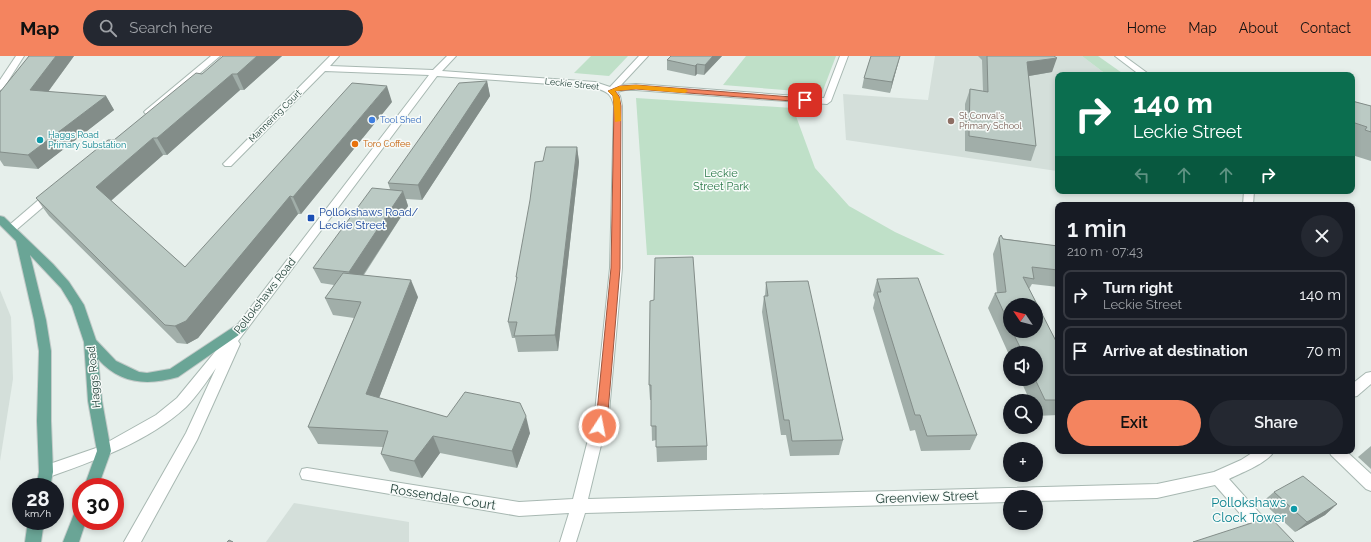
<!DOCTYPE html>
<meta charset="utf-8">
<style>
:root{--surface:#171b24;--page:#242831;--text:#f1f3f6;--muted:#9ea1a6;--line:#363941;--accent:#f4845f}
body{margin:0;font-family:Raleway,sans-serif;background:var(--page);color:var(--text);height:100vh;display:flex;flex-direction:column;font-size:15px;white-space:nowrap}
*{box-sizing:border-box;margin:0}
p{font-size:13px;color:var(--muted)}
.icon{flex:none;width:22px;height:22px;fill:none;stroke:currentColor;stroke-width:2;stroke-linecap:round;stroke-linejoin:round}
.map{position:relative;flex:1;overflow:hidden}
.details{position:absolute;left:1055px;top:146px;width:300px;height:252px;display:flex;flex-direction:column;background:var(--surface);border-radius:8px;box-shadow:0 2px 6px #0003}
.details>*{flex:none}
.top-card{position:absolute;left:1055px;top:16px;width:300px;height:122px;border-radius:8px;box-shadow:0 2px 6px #0003;background:#0b6e4f;color:#fff;overflow:hidden}
.needle{width:26px;rotate:305deg}
.controls{position:absolute;left:1003px;top:242px;display:grid;gap:8px}
.controls a{display:grid;place-items:center;width:40px;height:40px;border-radius:50%;background:var(--surface);box-shadow:0 2px 6px #0003;font-size:20px}
.speed{position:absolute;left:12px;top:422px;display:flex;gap:8px;font-size:20px;font-weight:700;text-align:center}
.speed>*{display:grid;place-content:center;width:52px;height:52px;border-radius:50%;background:var(--surface);box-shadow:0 2px 6px #0003;line-height:1}
.speed small{font-size:10px;font-weight:400}
.speed .limit{border:6px solid #d22;background:#fff;color:#111}
.pin{position:absolute;display:grid;place-items:center;width:34px;height:34px;color:#fff;margin:-17px;border-radius:8px;box-shadow:0 2px 6px #0006}
.me{position:absolute;width:44px;margin:-22px;rotate:11deg;stroke-linejoin:round;filter:drop-shadow(0 0 3px #0008)}
.turn{display:flex;align-items:center;gap:14px;height:84px;padding:0 12px;font-size:18px}
.turn .icon{width:52px;height:52px;stroke-width:2.5}
.turn b{display:block;font-size:28px;line-height:34px}
.lanes{display:flex;align-items:center;height:38px;padding:0 12px;background:#0003;justify-content:center;gap:20px;direction:ltr}
.lanes .off{opacity:.35}
.round{display:grid;place-items:center;flex:none;width:42px;height:42px;border-radius:21px;background:var(--page)}
.summary{display:flex;align-items:center;justify-content:space-between;height:68px;padding:0 12px}
h1{font-size:24px;font-weight:600;line-height:30px}
.cta{display:flex;gap:8px;margin-top:auto;padding:8px 12px}
.cta a{flex:1;height:46px;border-radius:24px;background:var(--accent);color:#111;font-size:16px;font-weight:600;line-height:46px;text-align:center}
.cta a+a{background:var(--page);color:var(--text)}
ul{padding:0;list-style:none}
li{display:flex;align-items:center;gap:12px;height:50px;margin:0 8px 6px;padding:0 4px;border:2px solid var(--line);border-radius:8px}
li div{flex:1}
li b{display:block;font-size:15px}
li em{font-style:normal}
header{display:flex;align-items:center;gap:24px;box-sizing:border-box;height:56px;padding:0 20px;background:var(--accent);color:#111}
header strong{font-size:19px}
nav{display:flex;gap:22px;margin-inline-start:auto;font-size:14px}
.search{width:280px;height:36px;background:var(--page);display:flex;align-items:center;gap:10px;box-sizing:border-box;padding:0 14px;border-radius:22px;color:var(--muted);font-size:15px}
.map>svg:first-child{display:block}
</style>
<header>
<strong>Map</strong>
<div class="search"><svg class="icon" aria-label="search" viewBox="0 0 24 24"><circle cx="10" cy="10" r="6"/><path d="M15 15l6 6"/></svg>Search here</div>
<nav><a>Home</a><a>Map</a><a>About</a><a>Contact</a></nav>
</header>
<div class="map">
<svg width="1371" height="486" viewBox="0 0 1371 486">
<rect width="100%" height="100%" fill="#e6efeb"/>
<g fill="#d4dfda">
<path d="M935 0H1082L1107 19H1058L1057 115 846 84 843 38 928 44Z"/>
<path d="M0 234 11 261 13 323 0 405Z"/>
<path d="M294 447 409 466V486H266Z"/>
</g>
<g fill="#bfe0c8">
<path d="M591 0H628L609 20 574 17Z"/>
<path d="M746 0H836L822 37 723 29Z"/>
<path d="M1082 0H1098L1125 19H1107Z"/>
<path d="M636 42 793 52 815 112 849 150 895 176 945 199H647Z"/>
</g>
<g fill="none" stroke-linecap="round" stroke-linejoin="round">
<g stroke="#a8b8b2" stroke-width="2">
<g id="minor">
<path d="M16 0H24L3 33 0 34V24Z"/>
<path d="M211 0H220L152 58H146L144 56 146 54Z"/>
<path d="M330 0H339L330 10 433 14 447 0H456L442 15 595 26 610 31 639 0H648L621 29 636 28 824 42 840 0H848L831 45 827 48 636 34H625L617 36 620 40 622 50V212L609 356 588 443 1157 428 1214 416 1241 404 1255 395H1274C1268 407 1241 417 1229 423L1281 481 1283 486H1265L1215 429 1157 442 1036 445V441H1010V446L585 457 576 486H560L569 457 519 460 302 423 300 418 302 413 307 412 519 446 573 443 595 356 610 212 614 50C611 36 606 36 594 31L437 20 238 285 240 288 197 384 141 486H124L186 377 216 312C207 325 197 340 186 351 148 386 94 405 46 422L41 421 39 416 41 411 99 391 156 359 177 342 238 268 429 19 325 15 231 110H225L223 108 225 106Z"/>
<path d="M1115 0H1124L1150 19H1140Z"/>
<path d="M53 134 57 135 58 137 57 139 15 175H7L6 173 7 171 49 135Z"/>
<path d="M1244 135H1254L1253 149H1243Z"/>
<path d="M1371 316V328L1357 340 1352 341V328L1366 317Z"/>
<path d="M1329 395H1346L1371 418V435L1366 433 1331 399Z"/>
</g>
</g>
<g stroke="#c2cac8" stroke-width="2">
<g id="major">
<path d="M0 160 4 161 53 208 69 226 84 249 96 284 116 305 139 316 147 317 170 313 238 268 242 266 246 268 248 271 246 274 178 321C147 330 120 328 98 303L102 345 111 395 98 431H84L97 395 88 345 84 286 72 250 61 232 30 199 46 264 51 295V365L53 416 50 431H36L39 416 37 365 39 295 34 264 16 185 0 169Z"/>
<path d="M81 451V465H86L79 486H63L76 453Z"/>
<path d="M28 465H44L41 486H25Z"/>
</g>
</g>
<use href="#minor" fill="#fff" fill-rule="evenodd"/>
<use href="#major" fill="#6aa596" fill-rule="evenodd"/>
</g>
<g fill="#a1aea9" fill-rule="evenodd">
<path d="M29 0H74L48 36 106 40 114 54 38 113 4 110 0 104V36Z"/>
<path d="M223 0H282L244 34H240L167 99H163L111 145 185 211 392 46 301 158H298L198 282 187 288 177 287 49 160 36 142 114 84 202 18Z"/>
<path d="M671 0H722L704 19 697 18 695 20 667 14V4Z"/>
<path d="M871 0H900L890 37 862 32 864 22Z"/>
<path d="M978 0H1054L1052 16 1029 20 1036 90 1031 105 965 95V48L970 33 983 35 982 4Z"/>
<path d="M487 25 490 40 422 144 406 143 408 150 364 219 418 241 379 342 447 361 530 377 517 412 440 397 422 422 390 415 381 398 383 391 318 388 308 371 354 262 333 259 325 242 334 229 321 227 313 212 390 133 388 127Z"/>
<path d="M1352 45 1371 50V105L1352 99Z"/>
<path d="M577 91 579 106 558 295 518 296 515 282H512L508 266 517 224 516 221 543 105Z"/>
<path d="M999 182 1058 190V231L1032 228 1029 233 1058 289V359L1036 360V345H1030L1020 323H1036V297H1010V301L988 252 995 237H997L993 198ZM1010 249 1036 275H1010Z"/>
<path d="M877 223 977 379 970 394 921 395 915 374 910 375 873 252 875 244 873 239Z"/>
<path d="M766 226 843 384 839 399 790 400 786 379H781L762 256 764 240H765Z"/>
<path d="M654 244 707 390V404L657 406 656 384 652 385 651 344H650L649 329Z"/>
<path d="M1371 390V413L1358 401Z"/>
<path d="M1274 436 1337 448 1325 459 1295 476 1262 446Z"/>
</g>
<g fill="#838d89">
<path d="M56 0H74L39 48 30 34Z"/>
<path d="M257 0H282L244 34 237 18Z"/>
<path d="M713 0H722L704 19 705 9Z"/>
<path d="M900 0 890 37 892 26Z"/>
<path d="M1057 2 1052 16 1023 21 1027 6Z"/>
<path d="M697 8V18L695 20V10Z"/>
<path d="M232 18 240 34 167 99 157 82Z"/>
<path d="M487 25 490 40 422 144 418 129Z"/>
<path d="M387 30 392 46 301 158 293 141Z"/>
<path d="M106 40 114 54 38 113 28 99Z"/>
<path d="M153 82 163 99 107 148 96 131Z"/>
<path d="M577 91 579 106 558 295 555 279Z"/>
<path d="M403 135 408 150 355 231 349 216Z"/>
<path d="M290 140 298 158 198 282 187 288 175 270Z"/>
<path d="M411 224 418 241 374 355 366 338Z"/>
<path d="M526 360 530 377 517 412 512 395Z"/>
<path d="M433 380 440 397 422 422 414 405Z"/>
<path d="M1337 448 1325 459 1295 476 1307 466Z"/>
</g>
<g fill="#bbcac4" stroke="#838d89">
<path d="M29 0H56L30 34 106 40 28 99 0 96V36Z"/>
<path d="M223 0H257L237 18H232L157 82H153L96 131 185 211 352 27 387 30 293 141 290 140 186 265 175 270 165 269 36 142 108 84H114L196 17 202 18Z"/>
<path d="M671 0H713L705 9 697 8 695 10 667 4Z"/>
<path d="M871 0H900L892 26 864 22Z"/>
<path d="M987 0H1054L1057 2 1027 6 1036 90 969 80 970 33 988 36Z"/>
<path d="M487 25 418 129 388 127 459 27Z"/>
<path d="M1352 45 1371 50V76L1365 74 1367 71 1352 66Z"/>
<path d="M546 91H577L555 279 514 280 517 266H508L517 221H516L530 144 535 106 543 105Z"/>
<path d="M372 132 403 135 349 216 313 212Z"/>
<path d="M1001 179 1003 183 1058 190V214L1032 211 1034 223 1023 221 1058 289V344H1045L1035 323H1036V297H1023L1012 275H1036V249H1010V270L995 237 1006 236 999 182Z"/>
<path d="M693 201 707 390 656 391V370H651V329H649L650 245 654 244 655 202Z"/>
<path d="M343 217 411 224 366 338 447 361 465 336 520 347 526 360 512 395 433 380 414 405 381 398 388 375 308 371 361 246 325 242Z"/>
<path d="M918 222 977 379 927 380 920 359H915L877 236H881L877 223Z"/>
<path d="M808 225 843 384 792 385 789 364H784L764 240H768L766 226Z"/>
<path d="M1303 420 1337 448 1307 466 1274 436Z"/>
<path d="M1270 461 1294 486H1193Z"/>
<path d="M229 484 233 486H227Z"/>
</g>
<path fill="#f4845f" stroke="#9f563e" d="M636 29 805 42 809 44 805 46 636 33 615 35 619 40 621 50 620 212 608 356 603 373 599 374 595 373 594 370 597 356 611 212 614 50 613 40 608 35 620 30Z"/>
<path fill="#f59e0b" d="M636 29 685 33 688 35 685 37 636 33 615 35 620 43 621 65 615 66 613 40 608 35 620 30Z"/>
<circle fill="#3f7fe0" stroke="#f7fbf9" stroke-width="1.5" cx="372" cy="64" r="4"/>
<circle fill="#8d6e63" stroke="#f7fbf9" stroke-width="1.5" cx="951" cy="65" r="4"/>
<g fill="#0f9aa8" stroke="#f7fbf9" stroke-width="1.5">
<circle cx="40" cy="84" r="4"/>
<circle cx="1294" cy="453" r="4"/>
</g>
<circle fill="#e8710a" stroke="#f7fbf9" stroke-width="1.5" cx="355" cy="88" r="4"/>
<rect fill="#1a4fb4" stroke="#f7fbf9" stroke-width="1.5" x="307" y="158" width="8" height="8" rx="2"/>
<g text-anchor="middle" dominant-baseline="central" stroke-width="3" stroke-linejoin="round" paint-order="stroke">
<g font-size="9" fill="#24423a" stroke="#f7fbf9">
<text transform="translate(572 28) rotate(6)">Leckie Street</text>
<text transform="translate(275 60) rotate(-45)">Mannering Court</text>
</g>
<g font-size="9" fill="#785e54" stroke="#f7fbf9" text-anchor="start">
<text x="959" y="60">St Conval's<tspan x="959" dy="10">Primary School</tspan></text>
</g>
<g font-size="9" fill="#366cbe" stroke="#f7fbf9" text-anchor="start">
<text x="380" y="64">Tool Shed</text>
</g>
<g font-size="9" fill="#0d838f" stroke="#f7fbf9" text-anchor="start">
<text x="48" y="79">Haggs Road<tspan x="48" dy="10">Primary Substation</tspan></text>
</g>
<g font-size="9" fill="#c56008" stroke="#f7fbf9" text-anchor="start">
<text x="363" y="88">Toro Coffee</text>
</g>
<g font-size="11" fill="#2d7a4b" stroke="#f7fbf9">
<text x="721" y="117">Leckie<tspan x="721" dy="13">Street Park</tspan></text>
</g>
<g font-size="11" fill="#164399" stroke="#f7fbf9" text-anchor="start">
<text x="319" y="156">Pollokshaws Road/<tspan x="319" dy="13">Leckie Street</tspan></text>
</g>
<g font-size="11" fill="#24423a" stroke="#f7fbf9">
<text transform="translate(265 240) rotate(-52)">Pollokshaws Road</text>
<text transform="translate(94 321) rotate(-95)">Haggs Road</text>
</g>
<g font-size="13" fill="#24423a" stroke="#f7fbf9">
<text transform="translate(443 441) rotate(9)">Rossendale Court</text>
<text transform="translate(927 441) rotate(-2)">Greenview Street</text>
</g>
<g font-size="13" fill="#0d838f" stroke="#f7fbf9" text-anchor="end">
<text x="1286" y="446">Pollokshaws<tspan x="1286" dy="15">Clock Tower</tspan></text>
</g>
</g>
</svg>
<div class="controls">
<a><svg class="needle" viewBox="-14 -14 28 28"><path d="M0-13l5 13h-10z" fill="#e53935"/><path d="M0 13l5-13h-10z" fill="#9ea1a6"/></svg></a>
<a><svg class="icon" aria-label="sound" viewBox="0 0 24 24"><path d="M4 9h4l5-4v14l-5-4H4zM17 9q2 3 0 6"/></svg></a>
<a><svg class="icon" aria-label="search" viewBox="0 0 24 24"><circle cx="10" cy="10" r="6"/><path d="M15 15l6 6"/></svg></a>
<a>+</a>
<a>−</a>
</div>
<div class="speed"><div>28<small>km/h</small></div><div class="limit">30</div></div>
<div class="pin" style="left:805px;top:44px;background:#d93025"><svg class="icon" aria-label="arrive" viewBox="0 0 24 24"><path d="M6 21V4h12l-3 4 3 4H6"/></svg></div>
<svg class="me" style="left:599px;top:370px" viewBox="-20 -20 40 40"><circle r="17" fill="#f4845f" stroke="#fff" stroke-width="3"/><path d="M0-11L8 9 0 5-8 9z" fill="#fff"/></svg>
<div class="top-card">
<div class="turn"><svg class="icon" aria-label="right" viewBox="0 0 24 24"><path d="M7 20v-9h11M14 6l5 5-5 5"/></svg><div><b>140 m</b>Leckie Street</div></div>
<div class="lanes"><svg class="icon off" aria-label="left" viewBox="0 0 24 24"><path d="M17 20v-9H6M10 6l-5 5 5 5"/></svg><svg class="icon off" aria-label="ahead" viewBox="0 0 24 24"><path d="M12 20V5M6 11l6-6 6 6"/></svg><svg class="icon off" aria-label="ahead" viewBox="0 0 24 24"><path d="M12 20V5M6 11l6-6 6 6"/></svg><svg class="icon" aria-label="right" viewBox="0 0 24 24"><path d="M7 20v-9h11M14 6l5 5-5 5"/></svg></div>
</div>
<section class="details">
<div class="summary"><div><h1>1 min</h1><p>210 m · 07:43</p></div><a class="round"><svg class="icon" aria-label="close" viewBox="0 0 24 24"><path d="M6 6l12 12M18 6L6 18"/></svg></a></div>
<ul>
<li><svg class="icon" aria-label="right" viewBox="0 0 24 24"><path d="M7 20v-9h11M14 6l5 5-5 5"/></svg><div><b>Turn right</b><p>Leckie Street</p></div><em>140 m</em></li>
<li><svg class="icon" aria-label="arrive" viewBox="0 0 24 24"><path d="M6 21V4h12l-3 4 3 4H6"/></svg><div><b>Arrive at destination</b></div><em>70 m</em></li>
</ul>
<div class="cta"><a>Exit</a><a>Share</a></div>
</section>
</div>
